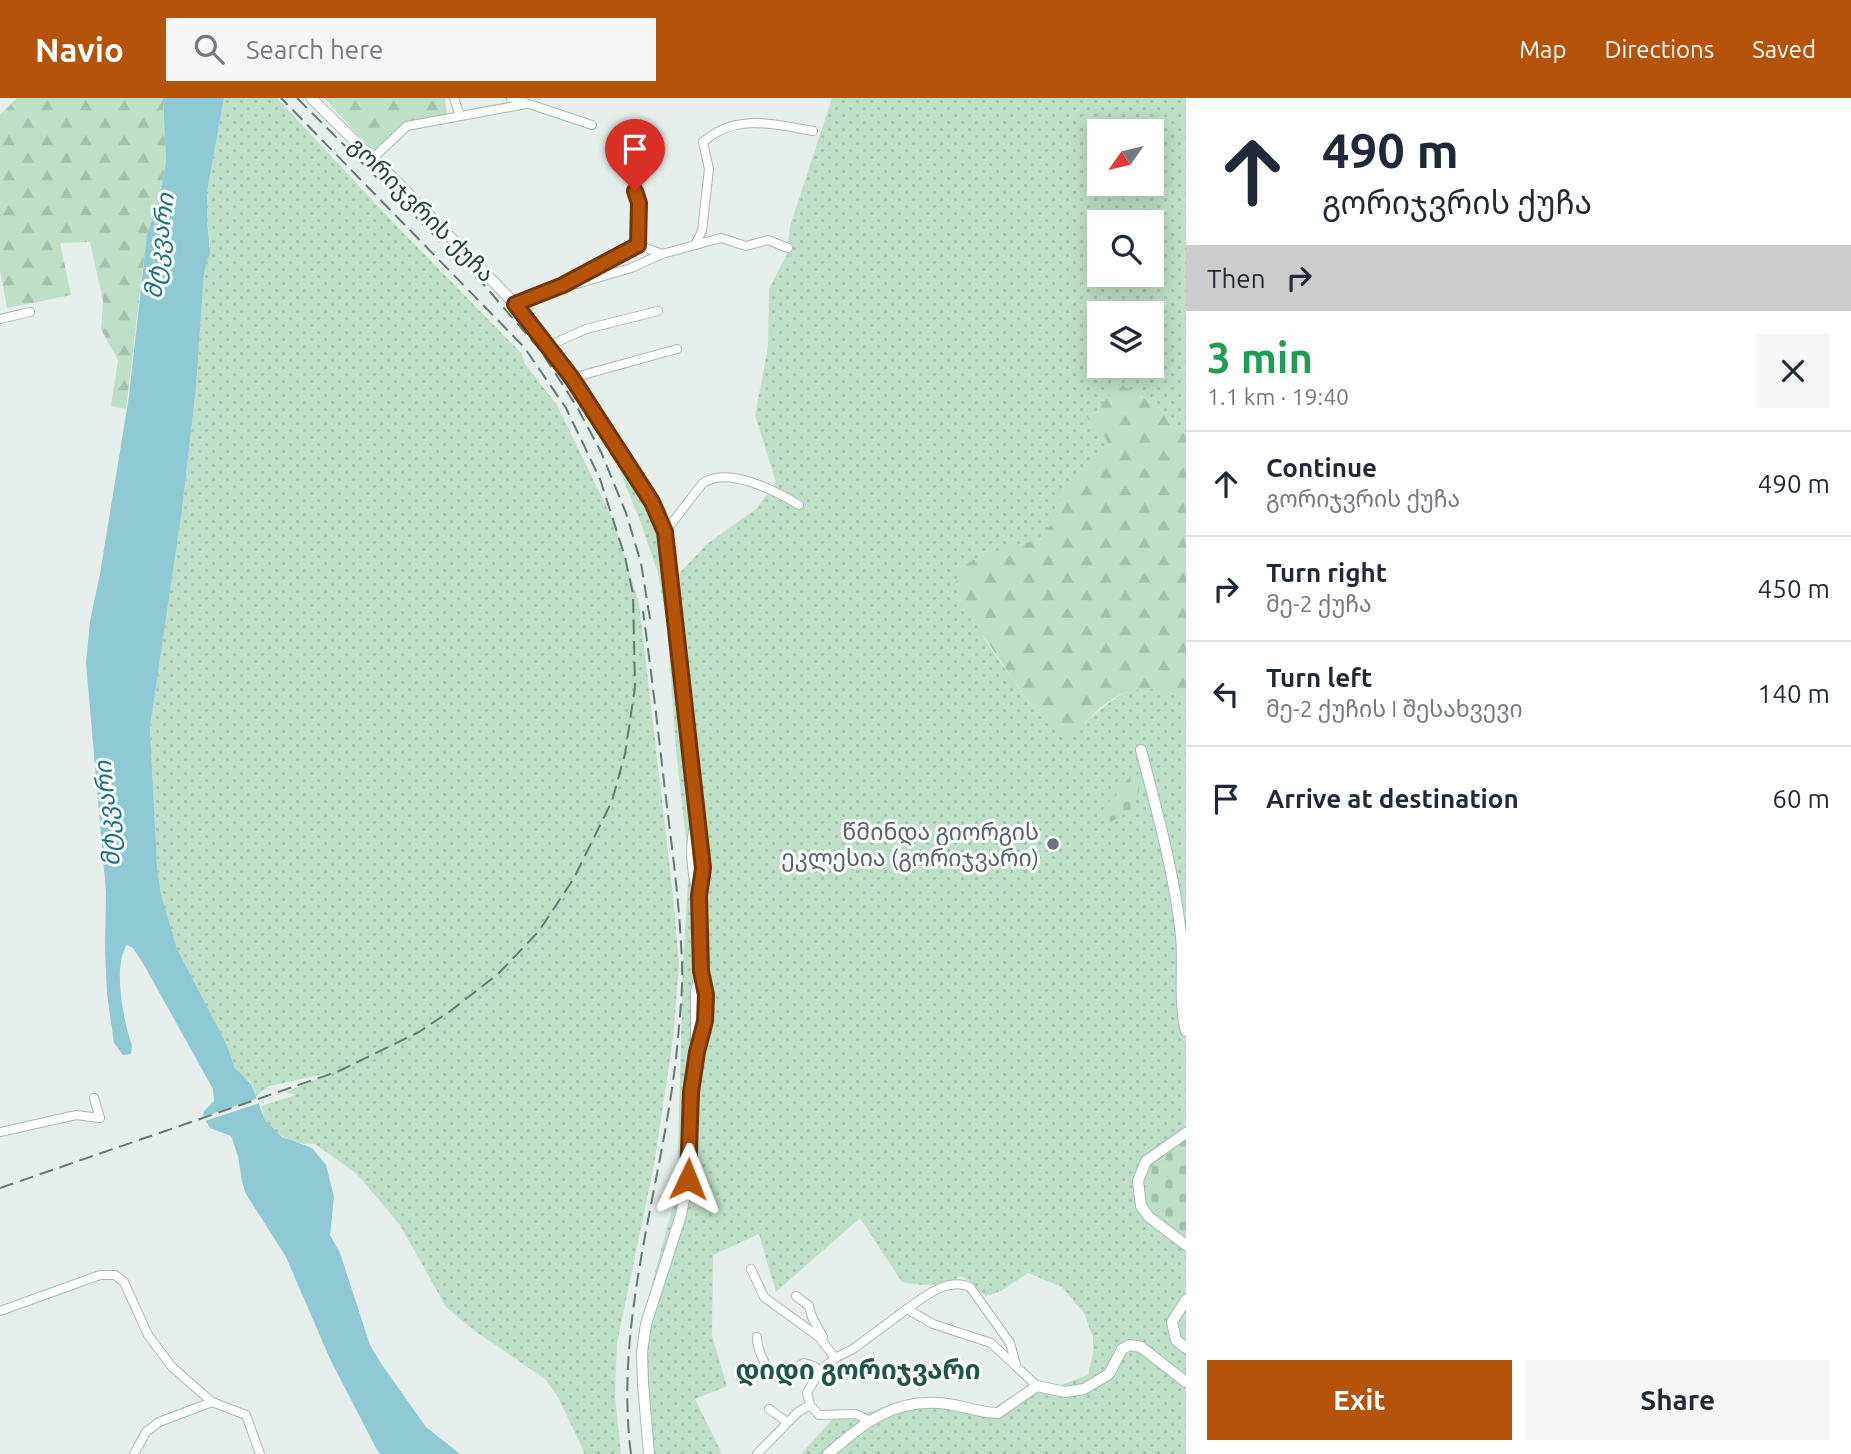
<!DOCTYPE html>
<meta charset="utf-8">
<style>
:root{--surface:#fff;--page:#f6f6f7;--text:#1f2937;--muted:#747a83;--line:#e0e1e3;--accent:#b45309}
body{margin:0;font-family:Ubuntu,"Noto Sans Georgian",sans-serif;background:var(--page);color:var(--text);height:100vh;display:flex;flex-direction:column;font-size:26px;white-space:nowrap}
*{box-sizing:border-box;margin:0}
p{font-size:23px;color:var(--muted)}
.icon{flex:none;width:38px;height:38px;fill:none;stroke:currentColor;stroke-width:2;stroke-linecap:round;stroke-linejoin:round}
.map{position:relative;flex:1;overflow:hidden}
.panel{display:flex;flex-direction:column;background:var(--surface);width:665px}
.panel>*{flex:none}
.guide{background:#fff;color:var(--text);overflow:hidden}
.needle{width:46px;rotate:236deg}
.tools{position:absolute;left:1087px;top:21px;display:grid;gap:14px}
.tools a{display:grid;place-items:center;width:77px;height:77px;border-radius:0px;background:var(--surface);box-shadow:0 4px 18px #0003;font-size:35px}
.pin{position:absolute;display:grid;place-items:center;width:60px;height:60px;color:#fff;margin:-72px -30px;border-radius:50% 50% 50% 0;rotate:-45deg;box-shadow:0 0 7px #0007}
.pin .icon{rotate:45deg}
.me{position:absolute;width:77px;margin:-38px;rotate:2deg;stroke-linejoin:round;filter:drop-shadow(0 0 5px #0008)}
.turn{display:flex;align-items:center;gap:24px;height:147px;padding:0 21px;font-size:32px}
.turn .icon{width:91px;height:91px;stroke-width:2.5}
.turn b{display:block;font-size:49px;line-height:60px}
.then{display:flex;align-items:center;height:66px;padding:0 21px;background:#0003;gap:14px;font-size:26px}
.round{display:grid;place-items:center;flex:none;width:74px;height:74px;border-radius:0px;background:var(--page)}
.overview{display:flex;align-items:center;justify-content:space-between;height:119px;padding:0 21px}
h1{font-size:42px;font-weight:600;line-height:52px;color:#1e9e55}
.action{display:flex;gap:14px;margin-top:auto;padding:14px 21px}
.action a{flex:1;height:80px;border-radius:0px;background:var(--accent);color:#fff;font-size:28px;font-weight:600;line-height:80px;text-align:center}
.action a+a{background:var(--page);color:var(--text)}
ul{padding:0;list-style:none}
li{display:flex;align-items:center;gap:21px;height:105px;padding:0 21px;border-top:2px solid var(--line)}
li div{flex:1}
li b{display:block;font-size:26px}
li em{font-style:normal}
header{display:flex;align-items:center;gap:42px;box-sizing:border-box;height:98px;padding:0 35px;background:var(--accent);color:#fff}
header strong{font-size:33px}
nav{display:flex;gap:38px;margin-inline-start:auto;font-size:24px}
.search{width:490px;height:63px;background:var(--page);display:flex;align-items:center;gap:18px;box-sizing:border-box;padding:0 24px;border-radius:0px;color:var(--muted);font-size:26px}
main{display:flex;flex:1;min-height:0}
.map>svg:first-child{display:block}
</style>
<header>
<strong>Navio</strong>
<div class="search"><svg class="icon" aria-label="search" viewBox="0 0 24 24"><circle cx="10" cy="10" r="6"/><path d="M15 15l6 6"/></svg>Search here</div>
<nav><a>Map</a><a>Directions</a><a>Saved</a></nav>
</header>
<main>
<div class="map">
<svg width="1186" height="1356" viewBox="0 0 1186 1356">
<defs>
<pattern id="grass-dots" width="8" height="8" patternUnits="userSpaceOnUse" patternTransform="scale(1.75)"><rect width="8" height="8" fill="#bfe0c8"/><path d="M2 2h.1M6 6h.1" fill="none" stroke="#a4c1ad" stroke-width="1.8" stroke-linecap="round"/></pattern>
<pattern id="forest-firs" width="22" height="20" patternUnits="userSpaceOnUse" patternTransform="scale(1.75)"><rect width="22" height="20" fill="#bfe0c8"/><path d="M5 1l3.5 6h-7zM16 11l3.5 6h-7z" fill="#a4c1ad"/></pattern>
<pattern id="cemetery-stones" width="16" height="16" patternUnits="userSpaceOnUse" patternTransform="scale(1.75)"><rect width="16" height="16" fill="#bfe0c8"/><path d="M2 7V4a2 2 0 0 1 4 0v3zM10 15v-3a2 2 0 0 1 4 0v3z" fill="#a4c1ad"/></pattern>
</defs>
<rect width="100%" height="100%" fill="#e6efeb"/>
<g fill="url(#grass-dots)" fill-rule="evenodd">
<path d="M224 0H277L385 116 521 255 525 266 557 307 614 424 639 505 673 797 679 867 673 941 654 1067 617 1245 615 1298 621 1356H585L558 1299 545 1281 472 1231 446 1209 400 1127 357 1076 315 1046 295 1045 276 1034 265 1022 261 1008 296 997 286 994 334 974 269 988 256 998 250 983 240 978 235 970 226 945 177 851 161 796 157 768 150 629 182 412 196 290 204 174 210 147 207 121V94Z"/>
<path d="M832 0H1186V336L1155 307 1119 285 1096 314 1085 317C1095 327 1108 336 1108 351L1064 390 1052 425 1040 441 982 458 960 470 983 538 989 548 1030 606 1057 634 1064 638C1115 610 1119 572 1186 601V1356H801L838 1315 867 1314 941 1299 993 1312 1088 1277 1093 1256V1239L1084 1215 1062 1189 1028 1175 1001 1193 986 1198C977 1192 971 1181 960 1178 946 1189 919 1188 902 1184L860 1120 776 1194 759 1136 713 1157 712 1238 727 1288 695 1301 722 1356H647L641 1321 640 1253 652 1186 677 1093 683 862 689 769 676 652 667 527 658 475 640 423 610 348 652 416 659 437 664 482 674 481 707 446 757 410 776 384 755 317 768 249 769 191 787 156 790 128ZM1099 33H1152V86H1099ZM1099 124H1152V177H1099ZM1099 215H1152V268H1099Z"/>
</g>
<g fill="url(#forest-firs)">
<path d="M17 0H163L166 63 159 103 147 136 126 311 111 308 118 262 101 231 103 203 90 144 60 145 71 197 7 210 0 173V17Z"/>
<path d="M324 0H445L447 17 404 24 374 54Z"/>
<path d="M1119 285 1155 307 1186 336V601C1151 586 1129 586 1099 611 1087 622 1079 631 1064 638L1056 634 1030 606 959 502 956 483 960 470 982 457 1040 441 1052 425 1064 390 1072 379 1108 351C1108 336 1095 327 1084 317L1096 314Z"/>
</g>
<g fill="url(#cemetery-stones)">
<path d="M1134 674 1139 692 1134 709 1111 724 1101 714Z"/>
<path d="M1186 1041V1138L1150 1111 1145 1090 1151 1069Z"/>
</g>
<path fill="#8ec9d4" d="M163 0H224L207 94V121L210 154 204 174 196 290 182 412 150 629 157 768 161 796 177 851 226 945 235 970 251 986 265 1022 282 1039 312 1050 326 1067 334 1099 330 1137 340 1155 370 1247 382 1267 426 1329 460 1356H380L376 1350 330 1261 286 1159 246 1096 242 1084 238 1058 231 1038 210 1030 203 1018 204 1013 214 1003 213 991 144 867 133 850 127 847C112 869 124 924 132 948L131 956 123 957 114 945 107 896 105 852 106 794 86 565 90 523 100 476 129 298 147 136 159 103 166 63Z"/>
<path fill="#e6efeb" d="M261 999 263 1004 202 1024 200 1020Z"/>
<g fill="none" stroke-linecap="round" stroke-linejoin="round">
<g stroke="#a8b8b2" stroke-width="10">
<g id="street">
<path d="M454 0 460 18"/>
<path d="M511 0 592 27"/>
<path d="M373 60 407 28 526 6"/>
<path d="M638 147 639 105 635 93 641 60"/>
<path d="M695 147 702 133 709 71 703 44C736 15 773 26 813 33"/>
<path d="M563 187 577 186 631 170 662 156 721 140 746 148 768 142 788 150"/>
<path d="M515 206 563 187 638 147 662 156"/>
<path d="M0 221 30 214"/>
<path d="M548 248 586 231 658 213"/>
<path d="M572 280 677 251"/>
<path d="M665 434 702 386C726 367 776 393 799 407"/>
<path d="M0 1034 76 1017 100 1020 94 1000"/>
<path d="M751 1171 764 1199 819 1239 835 1260"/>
<path d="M796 1198 809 1208 812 1219 823 1239"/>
<path d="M907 1211C925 1198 948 1179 970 1189L1010 1245 1016 1267"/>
<path d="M0 1213 100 1177H115L124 1184 148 1237 172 1269 212 1304 246 1317 260 1356"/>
<path d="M757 1239C757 1252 766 1271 776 1279L804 1265 814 1268 820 1273 835 1260 853 1251 907 1211 933 1226 991 1245 1037 1288"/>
<path d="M810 1307 807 1295 820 1273"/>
<path d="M769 1311 787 1324"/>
<path d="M134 1356 146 1334 159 1324 212 1304"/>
<path d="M757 1356 798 1314 810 1307 819 1317 856 1316 868 1322"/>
</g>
</g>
<g stroke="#a4bbb3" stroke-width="12">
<g id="secondary">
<path d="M311 0 398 85 515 206 572 280 652 404 665 434 696 722 701 746 703 770 699 798 701 873 707 897 705 924 697 954 691 994 688 1081 681 1117 646 1226 642 1254 643 1286 649 1356"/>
<path d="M1141 652C1157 713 1174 774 1181 837 1184 869 1178 900 1186 933"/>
<path d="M695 728C690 751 692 769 697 791"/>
<path d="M696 943V894L700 876"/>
<path d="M1186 1035 1146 1063 1138 1083 1141 1108 1149 1119 1186 1147"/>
<path d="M1186 1202 1172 1224 1176 1242 1186 1250"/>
<path d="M828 1356C862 1327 890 1302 939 1305 959 1306 978 1315 998 1315L1037 1288 1065 1294 1084 1291 1109 1276 1122 1251 1130 1247 1141 1249 1186 1284"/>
</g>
</g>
<use href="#street" stroke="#fff" stroke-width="8"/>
<use href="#secondary" stroke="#fff" stroke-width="10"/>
<g stroke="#5f7d75" stroke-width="2" stroke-dasharray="14 7" stroke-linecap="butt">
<path d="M297 0 485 188 541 253 577 309 601 354 626 415 641 465 650 521"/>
<path d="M0 1090 339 973 419 934 449 914 498 876 539 833 574 780 612 703 625 656 635 589 633 496 625 459 600 381 566 310 524 249 281 0"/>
<path d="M631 1356C613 1216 666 1079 678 940 680 916 683 891 682 866 680 808 672 750 665 692 658 632 651 572 643 513"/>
</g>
</g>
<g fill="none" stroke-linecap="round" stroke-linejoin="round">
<g stroke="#753606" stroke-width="18">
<path id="route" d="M635 93 639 105 638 147 563 187 515 206 572 280 652 404 665 434 703 770 699 798 701 873 706 897 705 923 697 954 691 994 688 1081"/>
</g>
<use href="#route" stroke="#b45309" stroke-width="12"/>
</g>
<circle fill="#6b7280" stroke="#f7fbf9" stroke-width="2.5" cx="1053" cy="746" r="7"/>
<g text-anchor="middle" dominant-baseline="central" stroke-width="6" stroke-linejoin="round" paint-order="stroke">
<g font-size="23" fill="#24423a" stroke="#f7fbf9">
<text transform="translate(422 111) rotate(45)">გორიჯვრის ქუჩა</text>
</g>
<g font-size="23" fill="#5b616d" stroke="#f7fbf9" text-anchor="end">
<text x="1039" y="733">წმინდა გიორგის<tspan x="1039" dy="26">ეკლესია (გორიჯვარი)</tspan></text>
</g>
<g font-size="24" font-style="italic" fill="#1c6f80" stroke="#f7fbf9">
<text transform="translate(159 148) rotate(-83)">მტკვარი</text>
<text transform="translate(107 716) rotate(-95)">მტკვარი</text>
</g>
<g font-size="26" font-weight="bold" fill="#1f5548" stroke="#f7fbf9">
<text x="858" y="1271">დიდი გორიჯვარი</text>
</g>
</g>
</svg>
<div class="tools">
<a><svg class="needle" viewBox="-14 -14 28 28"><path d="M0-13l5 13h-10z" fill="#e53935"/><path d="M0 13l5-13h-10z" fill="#747a83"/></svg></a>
<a><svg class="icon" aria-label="search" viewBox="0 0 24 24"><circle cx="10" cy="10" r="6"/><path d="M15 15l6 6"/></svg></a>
<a><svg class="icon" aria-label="layers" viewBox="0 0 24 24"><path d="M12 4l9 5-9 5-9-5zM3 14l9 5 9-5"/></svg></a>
</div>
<div class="pin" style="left:635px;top:93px;background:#d93025"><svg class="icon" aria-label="arrive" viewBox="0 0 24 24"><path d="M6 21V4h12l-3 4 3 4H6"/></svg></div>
<svg class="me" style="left:688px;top:1081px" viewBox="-20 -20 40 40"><path d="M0-17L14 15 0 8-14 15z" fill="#b45309" stroke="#fff" stroke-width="4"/></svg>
</div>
<section class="panel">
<div class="guide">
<div class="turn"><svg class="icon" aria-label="ahead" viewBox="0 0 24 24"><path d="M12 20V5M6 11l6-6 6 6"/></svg><div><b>490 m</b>გორიჯვრის ქუჩა</div></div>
<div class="then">Then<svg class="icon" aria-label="right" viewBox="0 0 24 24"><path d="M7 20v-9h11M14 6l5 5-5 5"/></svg></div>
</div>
<div class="overview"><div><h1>3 min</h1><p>1.1 km · 19:40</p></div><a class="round"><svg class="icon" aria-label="close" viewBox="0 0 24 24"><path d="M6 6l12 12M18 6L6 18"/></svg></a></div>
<ul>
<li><svg class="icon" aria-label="ahead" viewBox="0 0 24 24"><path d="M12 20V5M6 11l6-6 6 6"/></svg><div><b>Continue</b><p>გორიჯვრის ქუჩა</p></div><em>490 m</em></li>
<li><svg class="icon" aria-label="right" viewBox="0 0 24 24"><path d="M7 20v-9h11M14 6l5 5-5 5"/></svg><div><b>Turn right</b><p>მე-2 ქუჩა</p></div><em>450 m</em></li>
<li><svg class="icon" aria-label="left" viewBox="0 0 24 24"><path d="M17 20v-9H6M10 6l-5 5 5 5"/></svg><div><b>Turn left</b><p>მე-2 ქუჩის I შესახვევი</p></div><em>140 m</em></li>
<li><svg class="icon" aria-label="arrive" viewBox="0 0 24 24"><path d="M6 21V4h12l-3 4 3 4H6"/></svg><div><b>Arrive at destination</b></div><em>60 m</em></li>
</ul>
<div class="action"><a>Exit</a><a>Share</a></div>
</section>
</main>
